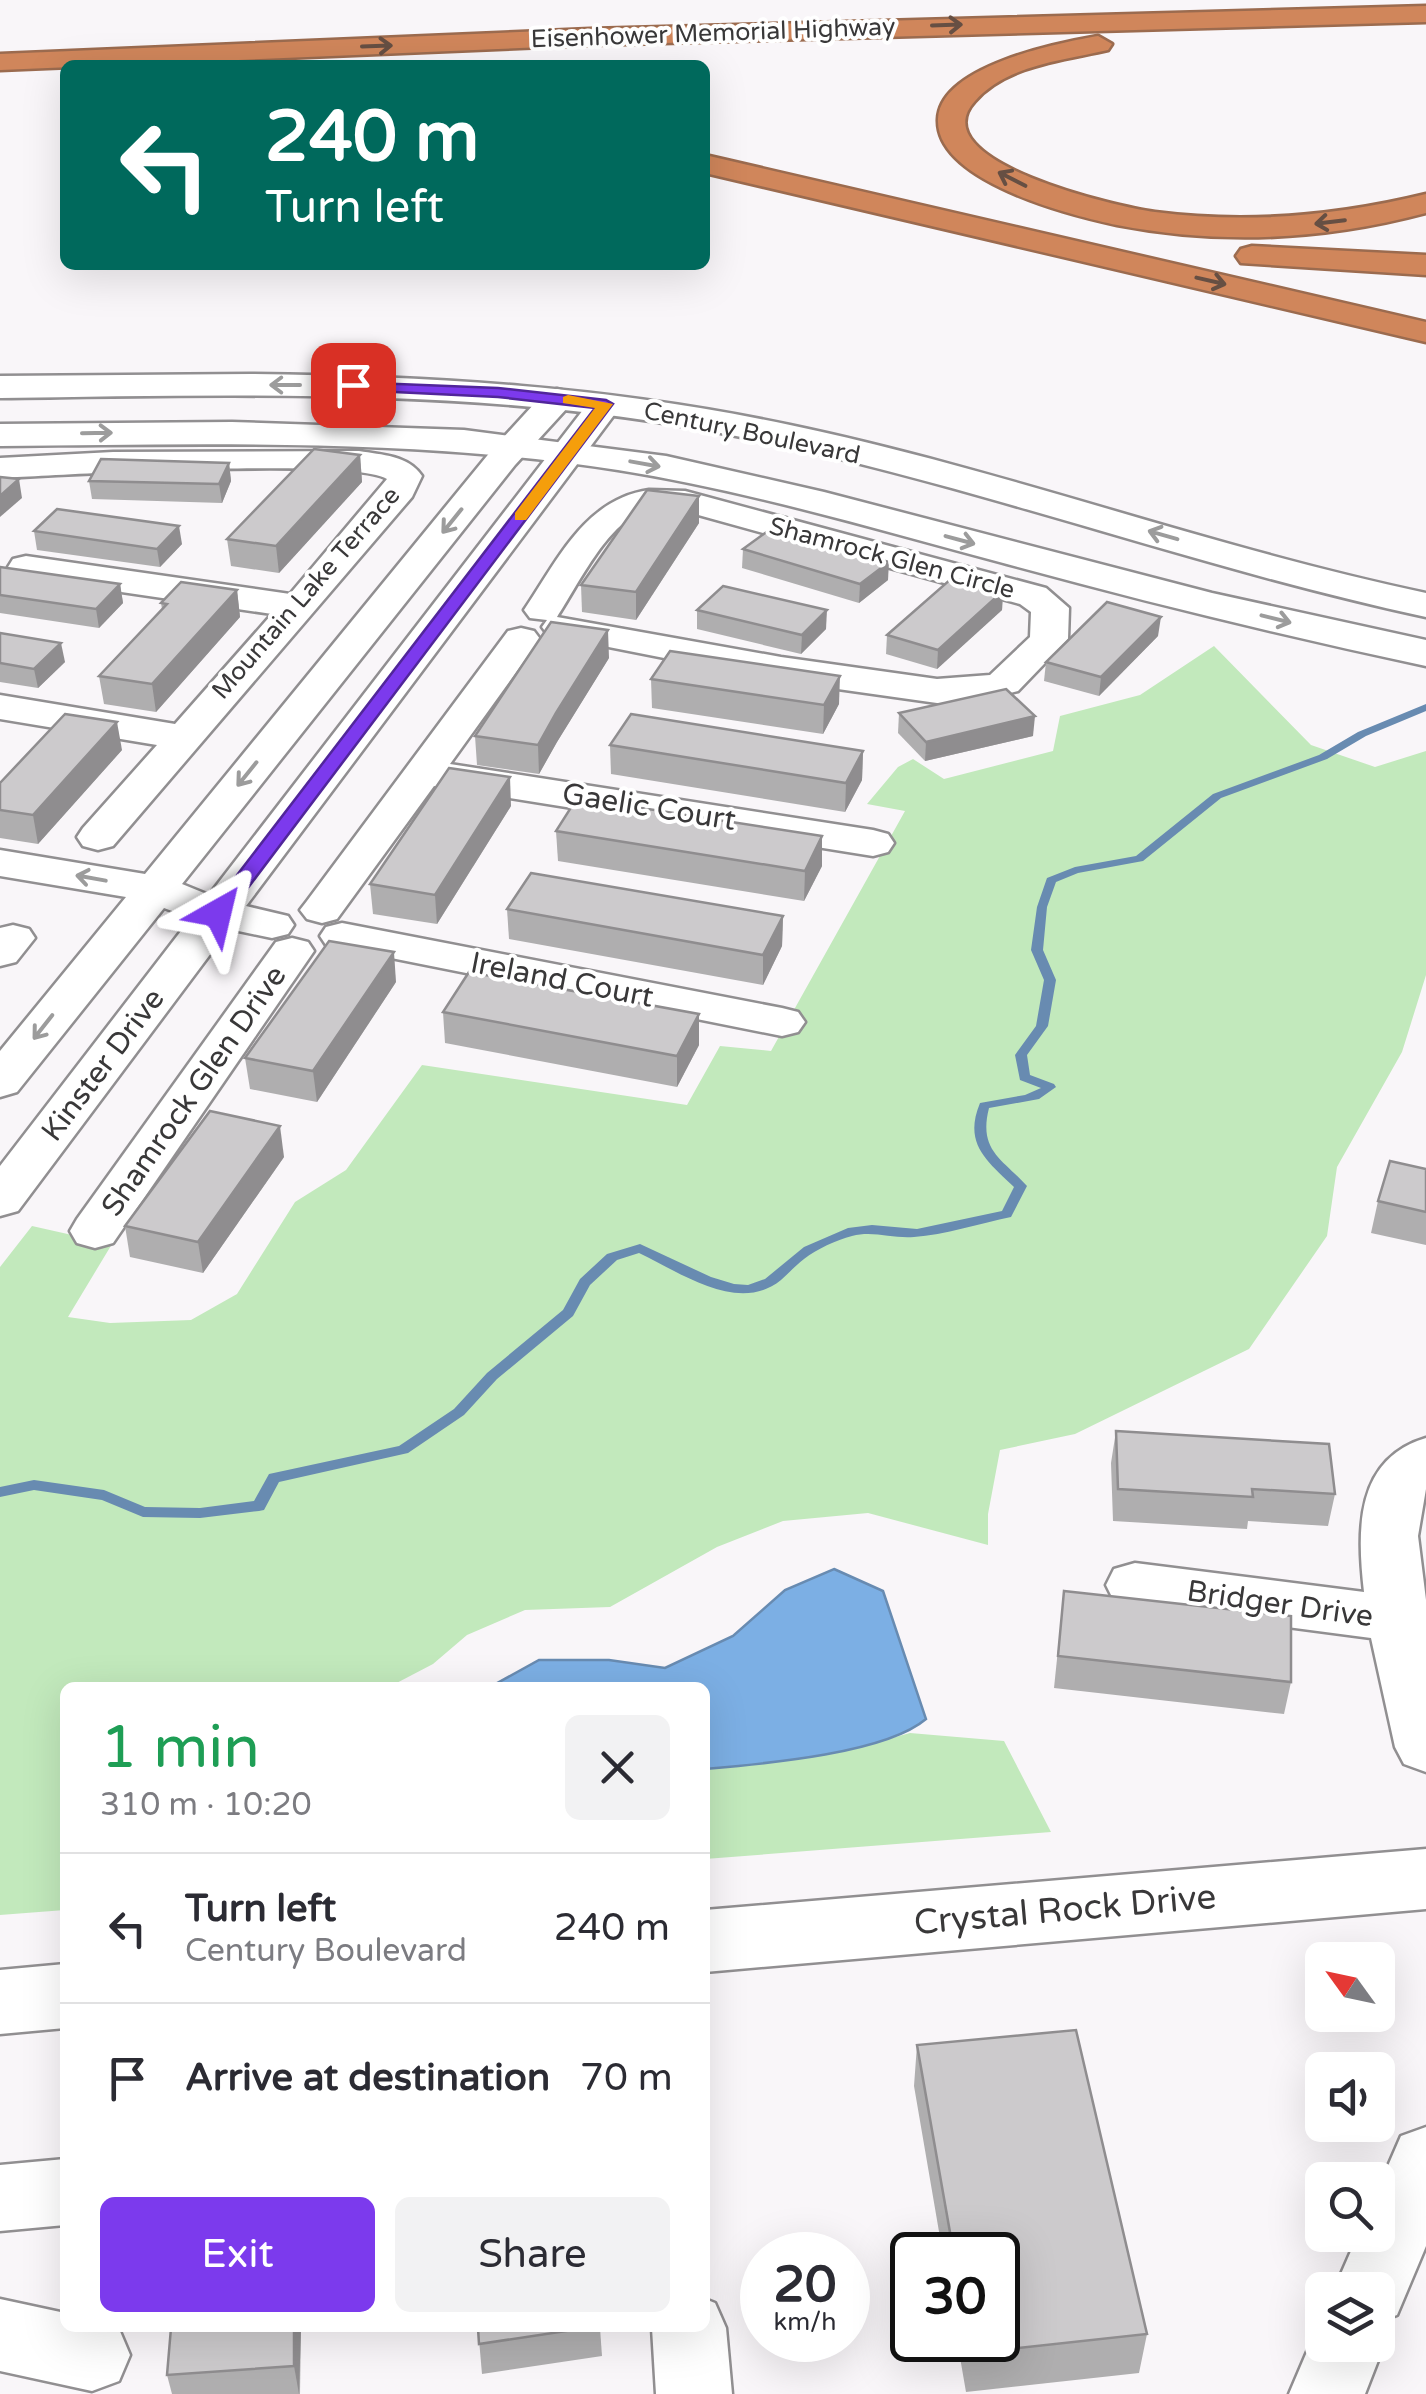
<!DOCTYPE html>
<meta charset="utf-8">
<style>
:root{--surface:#fff;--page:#f2f2f3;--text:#2b2b33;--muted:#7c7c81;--line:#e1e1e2;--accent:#7c3aed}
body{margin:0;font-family:"Varela Round",sans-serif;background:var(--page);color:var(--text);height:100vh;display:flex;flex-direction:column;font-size:38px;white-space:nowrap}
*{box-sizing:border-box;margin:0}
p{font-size:32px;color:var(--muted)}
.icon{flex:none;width:55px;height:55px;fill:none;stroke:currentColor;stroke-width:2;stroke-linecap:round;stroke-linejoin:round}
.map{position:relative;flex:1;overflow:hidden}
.sheet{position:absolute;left:60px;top:1682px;width:650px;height:650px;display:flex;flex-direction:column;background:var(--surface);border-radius:15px;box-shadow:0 10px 40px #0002}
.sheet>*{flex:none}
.banner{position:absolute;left:60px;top:60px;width:650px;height:210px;border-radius:15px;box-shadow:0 10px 40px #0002;background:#00695c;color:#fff;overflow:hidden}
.needle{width:65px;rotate:303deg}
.fabs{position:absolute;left:1305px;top:1942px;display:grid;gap:20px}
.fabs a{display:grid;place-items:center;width:90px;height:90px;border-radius:15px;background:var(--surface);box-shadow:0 10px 40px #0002;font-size:50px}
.speed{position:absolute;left:740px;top:2232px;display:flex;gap:20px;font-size:50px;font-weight:700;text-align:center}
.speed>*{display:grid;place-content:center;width:130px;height:130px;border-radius:50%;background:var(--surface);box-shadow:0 10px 40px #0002;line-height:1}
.speed small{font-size:25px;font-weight:400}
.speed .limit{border:5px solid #111;border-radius:15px;background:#fff;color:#111}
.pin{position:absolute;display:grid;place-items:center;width:85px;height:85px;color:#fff;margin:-42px;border-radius:20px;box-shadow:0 5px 15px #0006}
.me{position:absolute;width:110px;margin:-55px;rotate:37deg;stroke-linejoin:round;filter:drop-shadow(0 0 8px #0008)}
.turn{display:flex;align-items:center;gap:35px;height:210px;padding:0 40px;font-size:45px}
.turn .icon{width:130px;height:130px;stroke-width:2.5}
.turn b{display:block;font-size:70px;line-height:85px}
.round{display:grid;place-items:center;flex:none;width:105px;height:105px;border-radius:15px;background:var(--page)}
.head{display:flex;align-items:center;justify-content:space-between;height:170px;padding:0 40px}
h1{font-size:60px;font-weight:600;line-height:75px;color:#1e9e55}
.button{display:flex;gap:20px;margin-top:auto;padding:20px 40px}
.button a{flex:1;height:115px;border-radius:15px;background:var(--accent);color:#fff;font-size:40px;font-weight:600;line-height:115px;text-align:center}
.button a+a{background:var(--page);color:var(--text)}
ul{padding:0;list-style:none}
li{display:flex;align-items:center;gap:30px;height:150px;padding:0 40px;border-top:2px solid var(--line)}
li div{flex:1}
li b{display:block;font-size:38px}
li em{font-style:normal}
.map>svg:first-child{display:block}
</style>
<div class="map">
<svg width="1426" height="2394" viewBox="0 0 1426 2394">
<rect width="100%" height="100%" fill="#f9f6f9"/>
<g fill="#c2e9bc">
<path d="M1214 646 1311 745 1375 767 1426 751V975L1402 1052 1337 1167 1327 1236 1249 1349 1075 1434 1000 1450 988 1514V1545L868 1513 783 1521 717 1547 610 1607 525 1610 467 1635 433 1664 389 1687 65 1688V1910L0 1915V1267L32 1226 112 1244 68 1317 110 1323 191 1320 237 1294 295 1202 346 1170 422 1065 687 1105 720 1046 771 1051 905 811 867 804 898 767 913 759 944 779 1053 751 1060 716 1140 695Z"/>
<path d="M910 1733 1004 1741 1051 1832 705 1859V1769L859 1747Z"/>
</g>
<path fill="#7cafe4" stroke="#688bb1" stroke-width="2.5" d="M834 1569 883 1591 926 1719C885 1754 761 1764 705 1769V1688L490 1687 539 1660H609L665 1668 733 1636 785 1590Z"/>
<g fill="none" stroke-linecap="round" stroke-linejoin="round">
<path fill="#688bb1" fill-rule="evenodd" d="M1426 704V711L1366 736 1327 759 1221 798 1143 861 1078 873 1056 882 1047 907 1043 950 1056 980 1048 1026 1027 1055 1030 1075 1054 1084 1056 1087 1039 1099 989 1108C978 1151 1003 1159 1027 1186L1011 1217C981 1223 944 1235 914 1237 893 1239 873 1230 852 1236 836 1240 817 1249 804 1259 796 1265 789 1273 781 1280 738 1315 680 1272 639 1253L617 1260 590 1285 573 1316 497 1379 464 1415 408 1453 279 1482 264 1510 259 1511 200 1518 143 1517 102 1500 34 1490 0 1497V1487L34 1480 104 1490 145 1507 200 1508 254 1501 269 1474 399 1446 454 1409 487 1373 563 1310 580 1279 607 1254 640 1244 711 1277 734 1284 748 1285 765 1279 804 1247 848 1228 872 1225 917 1229 1002 1211 1014 1187C987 1161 963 1144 980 1103L1025 1095 1041 1088 1020 1080 1015 1055 1036 1026 1044 980 1031 950 1037 907 1047 878 1075 867 1136 856 1213 794 1319 755 1358 732Z"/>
<g stroke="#918f91" stroke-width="5">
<g id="minor">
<path d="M557 389 569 392 573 399 569 406 515 465 182 884 209 895 593 397H617L621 404 617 411 246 906 288 916 294 925 288 934 272 938 229 929 18 1211 0 1216V1166L191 918 164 908 17 1092 0 1097V1051L126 897 0 876V850L145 874 491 451 545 392Z"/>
<path d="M359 451C382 455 408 455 422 476L412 497 113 846 98 850 83 846 77 837 83 828 157 745 0 719V695L175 724 272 614 26 578 13 575 8 567 13 559 26 556 290 594 387 479C351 457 60 475 0 478V458L113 452Z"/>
<path d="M649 490 685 491 1046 588 1069 608 1068 639 1018 691 971 703H937L781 681 548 635 542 627 547 620 530 618 524 610C557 561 585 499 649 490ZM684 511 1020 604 1031 612 1030 637 990 675 937 679 781 657 557 617C577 587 607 523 643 512 655 508 671 511 684 511Z"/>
<path d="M521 628 534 631 540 639 450 764 873 830 888 834 894 843 888 852 873 856 434 786 337 919 322 923 307 919 300 910 307 901 508 631Z"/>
<path d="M342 923 782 1008 798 1012 805 1022 798 1032 782 1036 326 945 320 936 326 927Z"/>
<path d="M13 925 29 929 35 938 16 962 0 966V928Z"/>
<path d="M292 938 308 942 314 951 113 1243 95 1248 77 1243 70 1231 77 1219 276 942Z"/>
<path d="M1426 1438V1489L1418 1536 1426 1600V1772L1404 1764 1395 1747 1371 1638 1135 1607 1114 1601 1106 1585 1114 1569 1135 1563 1364 1592C1357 1530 1355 1459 1426 1438Z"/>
<path d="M1426 2127V2246L1397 2315 1378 2322V2290H1334L1358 2235H1378V2189L1401 2136Z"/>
<path d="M65 2159V2225L0 2231V2165Z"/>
<path d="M0 2299 65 2313V2328L119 2329 130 2355 119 2381 92 2391 0 2371Z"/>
<path d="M705 2299 715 2303 726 2328 732 2394H656L652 2328H705Z"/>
<path d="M1321 2319 1322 2345H1378V2329L1384 2345 1365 2394H1289Z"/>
</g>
</g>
<g stroke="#918f91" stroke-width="5">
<g id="tertiary">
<path d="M250 374C432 376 612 387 790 425 1005 470 1212 548 1426 593V617C1192 567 967 481 731 435 491 387 244 395 0 398V376Z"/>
<path d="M232 422 464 430 666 456 824 492 1212 593 1426 640V666C1285 636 1146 602 1007 564 879 530 750 491 618 470 414 438 206 444 0 446V424Z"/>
<path d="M1426 1849V1909L705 1972V1910Z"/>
<path d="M65 1964V2028L0 2034V1970Z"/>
</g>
</g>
<g stroke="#9b6b4f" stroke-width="5">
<g id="motorway">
<path d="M1426 6V22L590 45 0 70V54L590 29Z"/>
<path d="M1098 36 1112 44 1108 50C1065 60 1006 65 975 101 919 162 1122 208 1155 212 1248 224 1336 216 1426 194V213C1325 240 1220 245 1117 225 1070 215 935 181 938 119 940 66 1058 43 1098 36Z"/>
<path d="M705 155 1426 322V342L705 173Z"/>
<path d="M1252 246 1426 255V275L1241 263 1236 256 1241 249Z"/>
</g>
</g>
<use href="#minor" fill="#fff" fill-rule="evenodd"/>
<use href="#tertiary" fill="#fff" fill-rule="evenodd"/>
<use href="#motorway" fill="#d0865b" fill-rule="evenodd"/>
</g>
<g fill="#afaeaf">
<path d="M360 455 362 482 279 573 231 566 227 539Z"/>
<path d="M229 463 231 481 222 503 92 499 89 481Z"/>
<path d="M699 496V523L636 620 582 612 581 585Z"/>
<path d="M34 531 182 544 160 567 37 550Z"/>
<path d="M743 549 888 580 859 603 742 568Z"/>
<path d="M0 567 120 584 123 603 99 628 0 613Z"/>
<path d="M237 590 240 617 156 712 104 704 99 676 162 609 161 603Z"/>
<path d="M1003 591 1002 610 937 669 886 654 887 635Z"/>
<path d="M697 610 826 629 801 654 697 629Z"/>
<path d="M0 633 65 662 38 688 0 682Z"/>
<path d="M1158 636 1099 696 1044 681 1046 662Z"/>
<path d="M609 658 557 742 539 774 477 765 475 736Z"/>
<path d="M651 679 839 704 823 734 652 708Z"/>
<path d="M899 713 1033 736 925 761 898 733Z"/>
<path d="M610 745 863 751 862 780 845 812 611 774Z"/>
<path d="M122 750 38 844 0 838V783Z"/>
<path d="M511 806 437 924 373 914 370 884Z"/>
<path d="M556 831 822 836V866L804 901 558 861Z"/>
<path d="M507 909 783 916 782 946 763 985 509 939Z"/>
<path d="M396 982 317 1102 250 1089 245 1058Z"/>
<path d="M443 1012 699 1014V1045L677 1087 445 1043Z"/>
<path d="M284 1157 203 1273 130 1257 125 1226Z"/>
<path d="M1426 1169V1245L1371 1233 1378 1201Z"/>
<path d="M1116 1431 1335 1494 1328 1526 1248 1521 1247 1529 1113 1521 1111 1463Z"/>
<path d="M1064 1591 1291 1682 1284 1714 1054 1688Z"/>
<path d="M917 2045 1147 2334 1139 2373 966 2392 957 2340H998V2255H943L914 2086Z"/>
<path d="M171 2328H301L300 2394H172L167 2375Z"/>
<path d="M478 2328H600L602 2356 482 2374Z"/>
</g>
<g fill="#8f8d8f">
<path d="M360 455 362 482 279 573 276 546Z"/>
<path d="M229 463 231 481 222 503 219 484Z"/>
<path d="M19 479 22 498 0 517V496Z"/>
<path d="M699 496V523L636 620V592Z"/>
<path d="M179 526 182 544 160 567 157 549Z"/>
<path d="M889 562 888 580 859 603 860 584Z"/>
<path d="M120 584 123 603 99 628 96 609Z"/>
<path d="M237 590 240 617 156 712 152 684Z"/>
<path d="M1003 591 1002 610 937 669 938 650Z"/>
<path d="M827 610 826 629 801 654 802 635Z"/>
<path d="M1161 617 1158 636 1099 696 1101 677Z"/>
<path d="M608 630 609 658 557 742 539 774 538 745 556 713Z"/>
<path d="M61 643 65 662 38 688 34 669Z"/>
<path d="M840 676 839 704 823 734 824 705Z"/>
<path d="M1035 716 1033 736 925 761 926 742Z"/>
<path d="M117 722 122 750 38 844 33 815Z"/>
<path d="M863 751 862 780 845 812 846 783Z"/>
<path d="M510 777 511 806 437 924 435 895Z"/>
<path d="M822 836V866L804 901 805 871Z"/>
<path d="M783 916 782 946 763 985V955Z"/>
<path d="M394 952 396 982 317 1102 313 1071Z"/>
<path d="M699 1014V1045L677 1087V1056Z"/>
<path d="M280 1126 284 1157 203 1273 198 1242Z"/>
<path d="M294 2328H301L299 2394 294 2366Z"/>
</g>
<g fill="#cccacc" stroke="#8f8d8f" stroke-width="2.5">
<path d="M314 449 360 455 276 546 227 539Z"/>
<path d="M101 459 229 463 219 484 89 481Z"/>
<path d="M0 477 19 479 0 496Z"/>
<path d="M647 490 699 496 636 592 581 585Z"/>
<path d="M57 509 179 526 157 549 34 531Z"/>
<path d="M772 528 889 562 860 584 743 549Z"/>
<path d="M0 567 120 584 96 609 0 595Z"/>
<path d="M952 578 1003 591 938 650 887 635Z"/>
<path d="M181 582 237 590 152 684 99 676 167 604 161 603Z"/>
<path d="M723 586 827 610 802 635 697 610Z"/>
<path d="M1107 602 1161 617 1101 677 1046 662Z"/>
<path d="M551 622 608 630 556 713 538 745 475 736Z"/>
<path d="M0 633 61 643 34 669 0 663Z"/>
<path d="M670 651 840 676 824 705 651 679Z"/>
<path d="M1006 689 1035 716 926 742 899 713Z"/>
<path d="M65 714 117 722 33 815 0 810V783Z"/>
<path d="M631 714 863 751 846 783 610 745Z"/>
<path d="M449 768 510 777 435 895 370 884Z"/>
<path d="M577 798 822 836 805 871 556 831Z"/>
<path d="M531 873 783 916 763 955 507 909Z"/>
<path d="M329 941 394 952 313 1071 245 1058Z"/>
<path d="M469 972 699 1014 677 1056 443 1012Z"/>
<path d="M210 1111 280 1126 198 1242 125 1226Z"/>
<path d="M1390 1161 1426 1169V1212L1378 1201Z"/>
<path d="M1116 1431 1329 1444 1335 1494 1252 1489 1253 1497 1118 1489Z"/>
<path d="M1064 1591 1291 1616V1682L1058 1656Z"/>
<path d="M1076 2030 1147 2334 971 2353 968 2340H998V2255H954L917 2045Z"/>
<path d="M171 2328H294V2366L167 2375Z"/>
<path d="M478 2328H586L479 2344Z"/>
</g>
<defs><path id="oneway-shaft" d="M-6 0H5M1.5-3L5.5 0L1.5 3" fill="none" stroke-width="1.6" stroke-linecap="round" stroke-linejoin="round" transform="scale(2.5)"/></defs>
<g stroke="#664f43">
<use href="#oneway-shaft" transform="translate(947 25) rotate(-2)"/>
<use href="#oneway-shaft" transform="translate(377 46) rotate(-2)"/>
<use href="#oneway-shaft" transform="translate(1012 179) rotate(-153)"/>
<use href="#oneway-shaft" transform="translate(1330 222) rotate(173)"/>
<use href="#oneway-shaft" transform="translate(1211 281) rotate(13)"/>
</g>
<g stroke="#9c9c9c">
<use href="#oneway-shaft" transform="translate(285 385) rotate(180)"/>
<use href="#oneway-shaft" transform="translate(97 433) rotate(-1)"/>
<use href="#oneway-shaft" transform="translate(645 464) rotate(10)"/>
<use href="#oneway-shaft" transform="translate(452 521) rotate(129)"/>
<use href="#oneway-shaft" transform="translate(1163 535) rotate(-164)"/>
<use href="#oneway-shaft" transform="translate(960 540) rotate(15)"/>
<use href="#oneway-shaft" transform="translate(1276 619) rotate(14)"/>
<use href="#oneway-shaft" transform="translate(247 774) rotate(129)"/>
<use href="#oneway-shaft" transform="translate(91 878) rotate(-170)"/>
<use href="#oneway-shaft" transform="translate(43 1027) rotate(128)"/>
</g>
<path fill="#7c3aed" stroke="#51269a" stroke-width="2.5" d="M348 382 498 388 606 400 613 404 226 917H211V909L595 408 498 397 353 390 346 385Z"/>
<path fill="#f59e0b" d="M568 395 613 404 526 520H515V513L595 408 563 403V397Z"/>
<g text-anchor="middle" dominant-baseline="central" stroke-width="8" stroke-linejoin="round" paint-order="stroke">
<g font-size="25" fill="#393839" stroke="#fff">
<text transform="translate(713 33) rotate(-2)">Eisenhower Memorial Highway</text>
<text transform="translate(752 433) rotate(12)">Century Boulevard</text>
<text transform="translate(892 558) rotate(15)">Shamrock Glen Circle</text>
<text transform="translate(306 593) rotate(-49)">Mountain Lake Terrace</text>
</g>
<g font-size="30" fill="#393839" stroke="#fff">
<text transform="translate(649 807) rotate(9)">Gaelic Court</text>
<text transform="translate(562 980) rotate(11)">Ireland Court</text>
<text transform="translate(103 1065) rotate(-53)">Kinster Drive</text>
<text transform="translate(194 1091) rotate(-55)">Shamrock Glen Drive</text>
<text transform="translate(1280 1604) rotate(8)">Bridger Drive</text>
</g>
<g font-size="35" fill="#393839" stroke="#fff">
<text transform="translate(1065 1910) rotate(-5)">Crystal Rock Drive</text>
</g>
</g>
</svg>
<div class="fabs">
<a><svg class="needle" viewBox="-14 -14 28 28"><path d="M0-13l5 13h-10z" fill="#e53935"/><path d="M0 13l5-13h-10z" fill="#7c7c81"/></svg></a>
<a><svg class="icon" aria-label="sound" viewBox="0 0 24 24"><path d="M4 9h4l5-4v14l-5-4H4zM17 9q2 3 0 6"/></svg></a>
<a><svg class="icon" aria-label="search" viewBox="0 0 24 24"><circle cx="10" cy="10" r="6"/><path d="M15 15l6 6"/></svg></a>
<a><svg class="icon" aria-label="layers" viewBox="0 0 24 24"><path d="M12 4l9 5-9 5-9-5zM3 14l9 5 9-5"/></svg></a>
</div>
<div class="speed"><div>20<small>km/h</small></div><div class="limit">30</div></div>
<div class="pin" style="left:353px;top:385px;background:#d93025"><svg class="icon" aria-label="arrive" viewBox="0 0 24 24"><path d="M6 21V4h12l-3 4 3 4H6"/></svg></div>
<svg class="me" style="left:218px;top:913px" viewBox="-20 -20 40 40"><path d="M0-17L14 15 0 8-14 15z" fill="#7c3aed" stroke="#fff" stroke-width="4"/></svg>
<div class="banner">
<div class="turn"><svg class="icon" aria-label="left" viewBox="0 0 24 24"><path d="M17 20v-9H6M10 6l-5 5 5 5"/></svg><div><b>240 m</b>Turn left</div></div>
</div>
<section class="sheet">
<div class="head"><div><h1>1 min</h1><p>310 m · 10:20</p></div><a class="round"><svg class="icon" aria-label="close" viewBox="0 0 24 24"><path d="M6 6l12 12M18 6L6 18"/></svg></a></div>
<ul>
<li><svg class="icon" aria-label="left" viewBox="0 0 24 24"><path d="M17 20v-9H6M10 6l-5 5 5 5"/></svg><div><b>Turn left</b><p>Century Boulevard</p></div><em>240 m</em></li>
<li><svg class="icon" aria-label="arrive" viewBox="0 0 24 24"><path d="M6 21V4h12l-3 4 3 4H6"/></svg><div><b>Arrive at destination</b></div><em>70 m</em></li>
</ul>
<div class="button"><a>Exit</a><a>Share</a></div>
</section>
</div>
